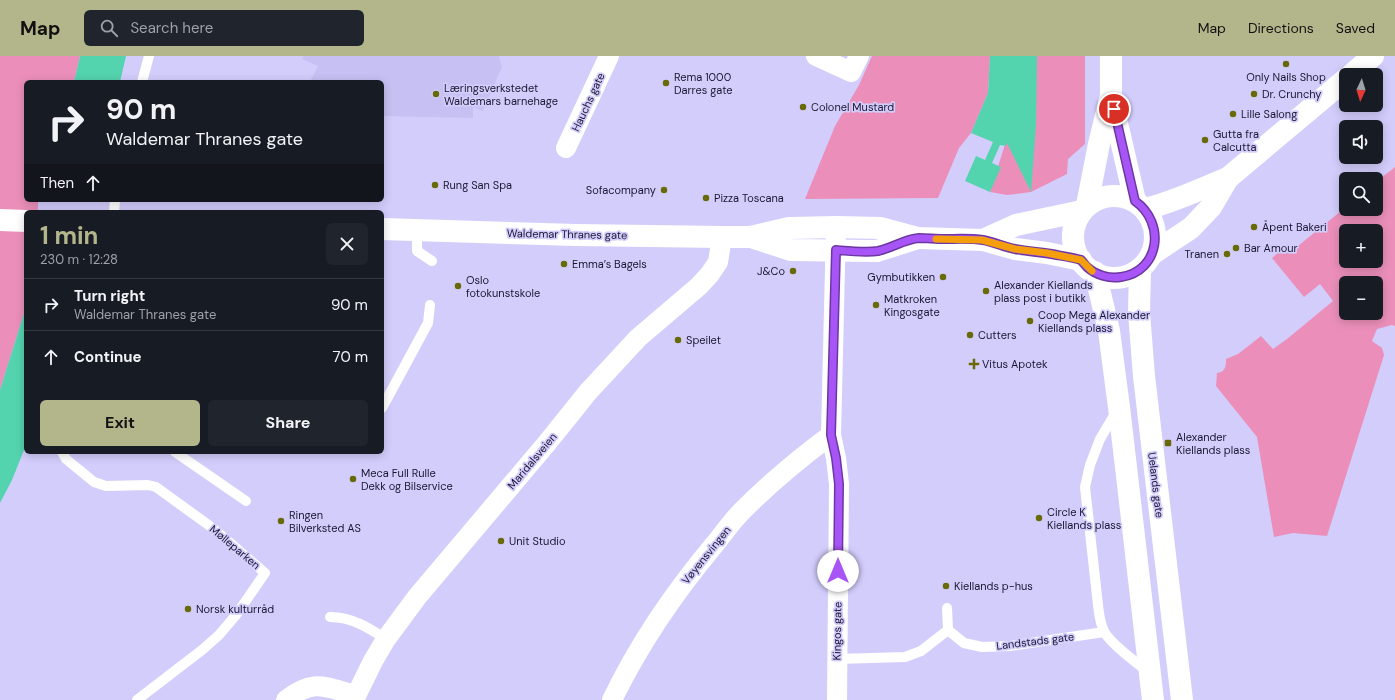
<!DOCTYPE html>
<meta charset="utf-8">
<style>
:root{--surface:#171b24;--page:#20242c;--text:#f1f3f6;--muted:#9ea1a6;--line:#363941;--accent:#b3b58b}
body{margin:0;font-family:"DM Sans",sans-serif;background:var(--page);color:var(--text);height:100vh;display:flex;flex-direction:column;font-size:15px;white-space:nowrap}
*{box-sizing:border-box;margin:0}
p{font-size:13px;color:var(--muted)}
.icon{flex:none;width:22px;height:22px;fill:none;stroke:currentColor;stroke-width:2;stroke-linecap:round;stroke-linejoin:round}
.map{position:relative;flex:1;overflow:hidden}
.sheet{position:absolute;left:24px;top:154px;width:360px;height:244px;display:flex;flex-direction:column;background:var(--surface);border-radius:6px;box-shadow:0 2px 10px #0003}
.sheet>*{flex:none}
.banner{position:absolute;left:24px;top:24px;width:360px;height:122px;border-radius:6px;box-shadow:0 2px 10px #0003;background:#171b24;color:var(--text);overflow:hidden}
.needle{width:26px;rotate:184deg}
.buttons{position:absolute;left:1339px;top:12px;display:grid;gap:8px}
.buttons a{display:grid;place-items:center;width:44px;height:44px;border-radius:6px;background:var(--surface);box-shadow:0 2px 10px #0003;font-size:20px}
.pin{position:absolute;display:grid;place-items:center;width:34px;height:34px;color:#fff;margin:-17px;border:2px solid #fff;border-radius:50%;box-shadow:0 1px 4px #0007}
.me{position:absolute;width:44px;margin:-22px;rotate:0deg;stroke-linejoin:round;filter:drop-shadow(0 0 3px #0008)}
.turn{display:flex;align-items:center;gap:14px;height:84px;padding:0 16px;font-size:18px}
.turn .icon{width:52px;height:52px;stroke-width:2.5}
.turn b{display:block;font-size:28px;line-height:34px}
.then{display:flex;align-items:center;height:38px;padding:0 16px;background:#0003;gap:8px;font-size:15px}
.round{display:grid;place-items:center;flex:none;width:42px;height:42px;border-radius:6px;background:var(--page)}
.summary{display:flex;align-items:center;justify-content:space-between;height:68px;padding:0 16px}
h1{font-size:24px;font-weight:700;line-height:30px;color:var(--accent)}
.cta{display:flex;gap:8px;margin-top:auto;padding:8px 16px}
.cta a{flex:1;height:46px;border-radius:6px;background:var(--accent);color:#111;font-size:16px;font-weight:700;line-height:46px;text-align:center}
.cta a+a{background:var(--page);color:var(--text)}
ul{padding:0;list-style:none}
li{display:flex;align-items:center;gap:12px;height:52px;padding:0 16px;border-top:1px solid var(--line)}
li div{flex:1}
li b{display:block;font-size:15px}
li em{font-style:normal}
header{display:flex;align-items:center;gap:24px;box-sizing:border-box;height:56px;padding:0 20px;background:var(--accent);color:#111}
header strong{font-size:19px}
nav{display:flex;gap:22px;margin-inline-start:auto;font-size:14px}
.search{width:280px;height:36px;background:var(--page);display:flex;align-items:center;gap:10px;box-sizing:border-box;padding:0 14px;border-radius:6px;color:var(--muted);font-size:15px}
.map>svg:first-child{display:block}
</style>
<header>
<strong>Map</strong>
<div class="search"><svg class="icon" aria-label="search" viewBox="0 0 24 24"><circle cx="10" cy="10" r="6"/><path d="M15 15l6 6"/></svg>Search here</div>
<nav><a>Map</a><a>Directions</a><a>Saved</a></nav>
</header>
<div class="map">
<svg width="1395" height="644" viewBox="0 0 1395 644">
<rect width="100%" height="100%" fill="#d3cdfc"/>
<path fill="#c7c0f3" d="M304 0H499L502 11 483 55 473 51V62L382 60V26H310L318 10 302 3Z"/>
<g fill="#eb8fba" fill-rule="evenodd">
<path d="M0 0H80L74 26H26V144H40V156H26V251L0 334Z"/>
<path d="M872 0H990L988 37 971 77 959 92 938 142 805 143 835 70 859 29Z"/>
<path d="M1033 0H1085V88L1068 103 1067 118 1031 136 1007 139 990 136Z"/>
<path d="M1395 111V270L1392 269 1377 273 1372 285 1382 292 1384 299 1327 480 1293 477 1274 481 1257 381 1216 330 1217 317C1225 316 1226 311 1226 303L1238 298 1261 280 1273 293 1287 283 1333 245 1320 228 1304 241 1272 202 1288 188 1293 194 1346 151V153H1376V126ZM1346 175H1376V205H1346ZM1346 227H1376V257H1346Z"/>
</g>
<g fill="#54d3af">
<path d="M80 0H126L120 26H74Z"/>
<path d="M990 0H1037L1036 69 1031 136 1007 87 1006 90 1000 89 992 107 1001 111 990 136 965 125 976 100 985 104 993 86 971 77 988 37Z"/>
<path d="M26 251V389L12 424 0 447V334Z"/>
</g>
<path fill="#d3cdfc" d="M38 144H98L96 156H38Z"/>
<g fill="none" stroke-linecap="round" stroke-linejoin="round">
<g stroke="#fff" stroke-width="10">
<path d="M142 26 149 0"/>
<path d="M114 156 115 144"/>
<path d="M417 174V195L432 205"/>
<path d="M382 352 428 267 430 249"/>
<path d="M1116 356 1100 383 1090 409 1085 431 1098 549C1099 558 1100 569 1105 577 1114 591 1135 605 1148 616"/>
<path d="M62 396 66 403 94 426 106 430 148 429 156 431 214 473 265 517 236 559 219 579 202 594 137 644"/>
<path d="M175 396 246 445"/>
<path d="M330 561C352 561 369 572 386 583"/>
<path d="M948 574 964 587 982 591 1010 590 1104 576"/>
<path d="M837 603 905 601 921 595 948 574 947 552"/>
</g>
<g stroke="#fff" stroke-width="20">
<path d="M816 0 851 16 859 0"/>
<path d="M566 92 609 0"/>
<path d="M836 171 831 379 836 402 839 428 837 644"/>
<path d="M286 644C314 622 324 631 356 639"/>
<path d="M354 644 373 605 386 583 417 541 547 387 588 336 638 282 699 230 710 218 718 206 722 181"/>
<path d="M612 644C639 588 674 537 714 489 723 478 732 465 743 454 770 427 800 402 831 379"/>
</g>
<g stroke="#fff" stroke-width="22">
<path d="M1351 19 1373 0"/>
<path d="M1145 153C1174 146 1200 133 1228 122"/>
<path d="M0 164 26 165"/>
<path d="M382 173 576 179 722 181H751L789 172 836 171 881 172 918 182 983 184 1015 193 1047 197 1081 204"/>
<path d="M751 181 791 194 871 195H877L918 182"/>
<path d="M983 184 1016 169 1082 155"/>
<path d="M1152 198 1191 172 1211 151 1228 122 1346 23"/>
</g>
<g stroke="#fff" stroke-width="22">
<path d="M1111 0V41L1135 145"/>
<circle cx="1114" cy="181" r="41"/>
<path d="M1087 149 1099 88 1110 43"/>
<path d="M1140 213 1139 257 1144 320 1182 644"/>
<path d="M1095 216 1109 275 1119 351 1153 644"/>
</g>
</g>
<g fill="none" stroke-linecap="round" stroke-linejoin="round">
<g stroke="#6d37a1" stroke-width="10">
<path id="route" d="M838 515 839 428 836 402 831 379 836 194C848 195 866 197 878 195 892 192 905 183 919 182 927 182 935 183 943 183 956 183 970 182 983 184 994 186 1004 191 1015 193 1029 196 1043 196 1057 199 1063 200 1076 202 1081 204 1083 206 1085 209 1087 211 1096 219 1109 223 1121 221 1160 215 1166 167 1135 145L1114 53"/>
</g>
<use href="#route" stroke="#a855f7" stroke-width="7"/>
<path stroke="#f59e0b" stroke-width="7" d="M936 183 982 184 1015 193 1047 197 1081 204 1092 215"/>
</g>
<g fill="#686a08" stroke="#d3cdfc" stroke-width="1.5">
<circle cx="1286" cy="8" r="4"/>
<circle cx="666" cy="27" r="4"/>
<circle cx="436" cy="38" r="4"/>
<circle cx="1254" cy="38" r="4"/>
<circle cx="803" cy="51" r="4"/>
<circle cx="1233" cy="58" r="4"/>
<circle cx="1205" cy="84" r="4"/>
<circle cx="435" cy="129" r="4"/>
<circle cx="664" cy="134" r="4"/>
<circle cx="706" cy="142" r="4"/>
<circle cx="1254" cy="171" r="4"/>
<circle cx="1236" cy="192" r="4"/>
<circle cx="1227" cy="198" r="4"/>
<circle cx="564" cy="208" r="4"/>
<circle cx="793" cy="215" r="4"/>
<circle cx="943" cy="221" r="4"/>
<circle cx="458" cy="230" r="4"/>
<circle cx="986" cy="235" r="4"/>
<circle cx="876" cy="249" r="4"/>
<circle cx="1030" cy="265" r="4"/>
<circle cx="970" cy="279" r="4"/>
<circle cx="678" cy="284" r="4"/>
<path d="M972 302h4v4h4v4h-4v4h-4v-4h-4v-4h4z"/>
<rect x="1164" y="383" width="8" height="8" rx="2"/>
<circle cx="353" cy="423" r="4"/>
<circle cx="1039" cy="462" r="4"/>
<circle cx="281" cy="465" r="4"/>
<circle cx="501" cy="485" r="4"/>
<circle cx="946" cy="530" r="4"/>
<circle cx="188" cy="553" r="4"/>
</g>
<g text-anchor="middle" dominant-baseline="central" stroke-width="3.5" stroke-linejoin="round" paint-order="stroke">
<g font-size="11" fill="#1b1531" stroke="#d3cdfc" text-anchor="start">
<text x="674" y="21">Rema 1000<tspan x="674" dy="13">Darres gate</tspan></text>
<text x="1286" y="21" text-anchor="middle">Only Nails Shop</text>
<text x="444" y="32">Læringsverkstedet<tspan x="444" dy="13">Waldemars barnehage</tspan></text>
<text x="1262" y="38">Dr. Crunchy</text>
<text x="811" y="51">Colonel Mustard</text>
<text x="1241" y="58">Lille Salong</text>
<text x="1213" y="78">Gutta fra<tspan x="1213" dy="13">Calcutta</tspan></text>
<text x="443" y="129">Rung San Spa</text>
<text x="656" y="134" text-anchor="end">Sofacompany</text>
<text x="714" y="142">Pizza Toscana</text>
<text x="1262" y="171">Åpent Bakeri</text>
<text x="1244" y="192">Bar Amour</text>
<text x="1219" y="198" text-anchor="end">Tranen</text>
<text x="572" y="208">Emma’s Bagels</text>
<text x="785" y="215" text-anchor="end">J&amp;Co</text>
<text x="935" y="221" text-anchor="end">Gymbutikken</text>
<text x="466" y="224">Oslo<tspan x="466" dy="13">fotokunstskole</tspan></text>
<text x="994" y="229">Alexander Kiellands<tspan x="994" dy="13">plass post i butikk</tspan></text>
<text x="884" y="243">Matkroken<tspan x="884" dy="13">Kingosgate</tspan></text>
<text x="1038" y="259">Coop Mega Alexander<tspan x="1038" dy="13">Kiellands plass</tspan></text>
<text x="978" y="279">Cutters</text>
<text x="686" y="284">Speilet</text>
<text x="982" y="308">Vitus Apotek</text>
<text x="1176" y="381">Alexander<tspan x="1176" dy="13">Kiellands plass</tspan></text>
<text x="361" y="417">Meca Full Rulle<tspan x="361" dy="13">Dekk og Bilservice</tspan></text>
<text x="1047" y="456">Circle K<tspan x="1047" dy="13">Kiellands plass</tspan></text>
<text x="289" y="459">Ringen<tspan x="289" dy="13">Bilverksted AS</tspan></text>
<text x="509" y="485">Unit Studio</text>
<text x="954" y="530">Kiellands p-hus</text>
<text x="196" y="553">Norsk kulturråd</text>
</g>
<g font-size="11" fill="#1b1531" stroke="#d3cdfc">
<text transform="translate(588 46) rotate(-65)">Hauchs gate</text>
<text transform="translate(567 178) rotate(1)">Waldemar Thranes gate</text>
<text transform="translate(532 405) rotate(-50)">Maridalsveien</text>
<text transform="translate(1156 429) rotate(83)">Uelands gate</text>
<text transform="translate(235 491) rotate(40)">Mølleparken</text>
<text transform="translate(706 499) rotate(-51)">Vøyensvingen</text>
<text transform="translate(837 575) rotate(-89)">Kingos gate</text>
<text transform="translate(1035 585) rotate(-7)">Landstads gate</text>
</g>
</g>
</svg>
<div class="buttons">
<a><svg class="needle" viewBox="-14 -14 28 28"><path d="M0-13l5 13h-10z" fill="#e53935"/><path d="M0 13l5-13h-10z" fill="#9ea1a6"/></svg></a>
<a><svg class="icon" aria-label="sound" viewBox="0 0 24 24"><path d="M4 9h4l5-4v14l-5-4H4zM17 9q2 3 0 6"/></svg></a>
<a><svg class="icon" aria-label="search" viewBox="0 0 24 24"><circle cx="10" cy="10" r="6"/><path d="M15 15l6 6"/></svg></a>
<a>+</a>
<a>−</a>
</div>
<div class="pin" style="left:1114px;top:53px;background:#d93025"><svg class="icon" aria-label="arrive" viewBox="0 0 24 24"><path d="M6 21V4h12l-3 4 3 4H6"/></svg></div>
<svg class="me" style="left:838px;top:515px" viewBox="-20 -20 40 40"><circle r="19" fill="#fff"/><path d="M0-13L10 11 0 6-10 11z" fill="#a855f7"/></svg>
<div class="banner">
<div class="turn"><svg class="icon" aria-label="right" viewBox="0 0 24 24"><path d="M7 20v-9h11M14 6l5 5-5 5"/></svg><div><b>90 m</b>Waldemar Thranes gate</div></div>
<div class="then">Then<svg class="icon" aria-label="ahead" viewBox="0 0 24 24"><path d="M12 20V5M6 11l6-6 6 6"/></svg></div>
</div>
<section class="sheet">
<div class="summary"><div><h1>1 min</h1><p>230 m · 12:28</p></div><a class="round"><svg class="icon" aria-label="close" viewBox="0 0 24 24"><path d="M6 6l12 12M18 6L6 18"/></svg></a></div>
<ul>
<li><svg class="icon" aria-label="right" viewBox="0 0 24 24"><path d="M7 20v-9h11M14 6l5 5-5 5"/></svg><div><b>Turn right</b><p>Waldemar Thranes gate</p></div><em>90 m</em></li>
<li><svg class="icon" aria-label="ahead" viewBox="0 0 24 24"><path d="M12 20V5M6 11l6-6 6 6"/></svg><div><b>Continue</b></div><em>70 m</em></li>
</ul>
<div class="cta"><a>Exit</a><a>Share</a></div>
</section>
</div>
